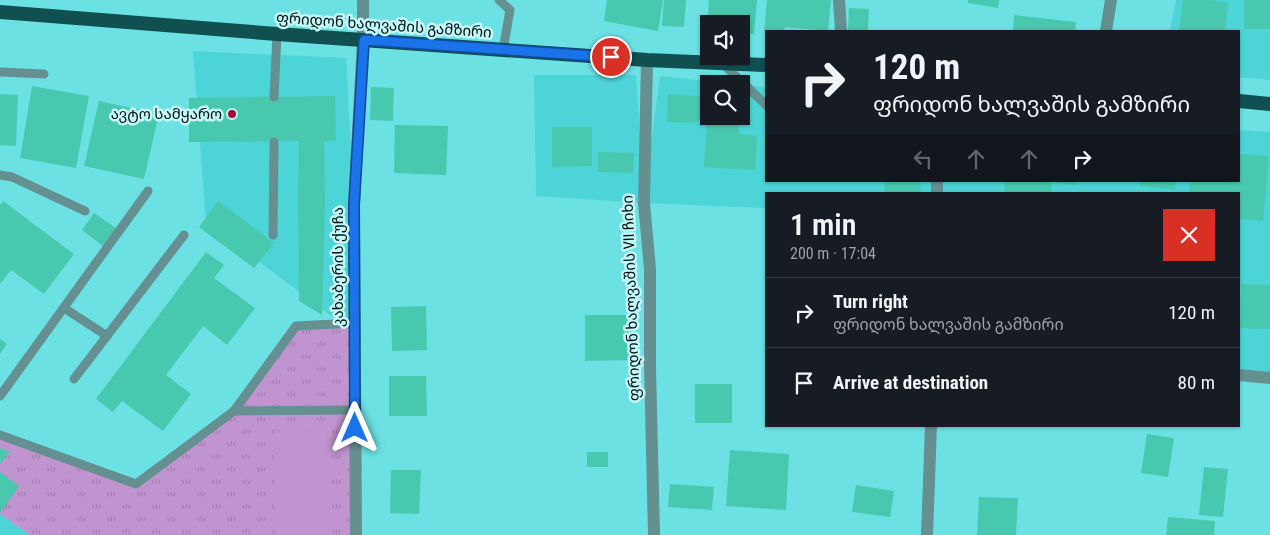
<!DOCTYPE html>
<meta charset="utf-8">
<style>
:root{--surface:#171b24;--page:#242831;--text:#f1f3f6;--muted:#9ea1a6;--line:#363941}
body{margin:0;font-family:"Roboto Condensed","Noto Sans Georgian",sans-serif;background:var(--page);color:var(--text);height:100vh;display:flex;flex-direction:column;font-size:19px;white-space:nowrap}
*{box-sizing:border-box;margin:0}
p{font-size:16px;color:var(--muted)}
.icon{flex:none;width:28px;height:28px;fill:none;stroke:currentColor;stroke-width:2;stroke-linecap:round;stroke-linejoin:round}
.map{position:relative;flex:1;overflow:hidden}
.panel{position:absolute;left:765px;top:192px;width:475px;height:235px;display:flex;flex-direction:column;background:var(--surface);border-radius:0px;box-shadow:0 1px 4px #0004}
.panel>*{flex:none}
.guide{position:absolute;left:765px;top:30px;width:475px;height:152px;border-radius:0px;box-shadow:0 1px 4px #0004;background:#171b24;color:var(--text);overflow:hidden}
.tools{position:absolute;left:700px;top:15px;display:grid;gap:10px}
.tools a{display:grid;place-items:center;width:50px;height:50px;border-radius:0px;background:var(--surface);box-shadow:0 1px 4px #0004;font-size:25px}
.pin{position:absolute;display:grid;place-items:center;width:42px;height:42px;color:#fff;margin:-21px;border:2px solid #fff;border-radius:50%;box-shadow:0 1px 5px #0007}
.me{position:absolute;width:55px;margin:-28px;rotate:0deg;stroke-linejoin:round;filter:drop-shadow(0 0 4px #0008)}
.turn{display:flex;align-items:center;gap:18px;height:105px;padding:0 25px;font-size:22px}
.turn .icon{width:65px;height:65px;stroke-width:2.5}
.turn b{display:block;font-size:35px;line-height:42px}
.lanes{display:flex;align-items:center;height:48px;padding:0 25px;background:#0003;justify-content:center;gap:25px;direction:ltr}
.lanes .off{opacity:.35}
.round{display:grid;place-items:center;flex:none;width:52px;height:52px;border-radius:0px;background:var(--page)}
.summary{display:flex;align-items:center;justify-content:space-between;height:85px;padding:0 25px}
h1{font-size:30px;font-weight:600;line-height:38px}
ul{padding:0;list-style:none}
li{display:flex;align-items:center;gap:15px;height:70px;padding:0 25px;border-top:1px solid var(--line)}
li div{flex:1}
li b{display:block;font-size:19px}
li em{font-style:normal}
.map>svg:first-child{display:block}
</style>
<div class="map">
<svg width="1270" height="535" viewBox="0 0 1270 535">
<defs>
<pattern id="grass-tufts" width="24" height="20" patternUnits="userSpaceOnUse" patternTransform="scale(1.25)"><rect width="24" height="20" fill="#c095cf"/><path d="M3 7l-1-3M5 7V3M7 7l1-3M15 17l-1-3M17 17v-4M19 17l1-3" fill="none" stroke="#a37fb1"/></pattern>
</defs>
<rect width="100%" height="100%" fill="#6be1e3"/>
<g fill="#4dd4d7">
<path d="M1176 0H1270V80L1239 77V31H1170Z"/>
<path d="M193 51 346 58 354 205 355 323 342 324 206 222Z"/>
<path d="M534 75H636L644 199 660 76 732 84H709V116H741V85L766 87V181H1239V130L1270 132V374L1239 371V194H766V208L644 203 536 196Z"/>
<path d="M0 514 30 535H0Z"/>
</g>
<path fill="url(#grass-tufts)" d="M355 323 356 535H30L0 514V435L136 484 234 411 296 326Z"/>
<path fill="#c095cf" d="M328 429 330 535H276L274 431Z"/>
<g fill="#48c9af">
<path d="M607 0H663L658 31 604 21Z"/>
<path d="M664 0H686L684 27 662 26Z"/>
<path d="M709 0H757L754 34 741 33V24H709V31H707Z"/>
<path d="M767 0H831L828 31 785 27 784 31H766V32H764Z"/>
<path d="M968 0H999L998 8 968 3Z"/>
<path d="M1183 0H1208L1228 2 1225 31H1179Z"/>
<rect x="1244" y="0" width="26" height="29"/>
<path d="M849 8 869 9 868 31H848Z"/>
<path d="M1014 15 1076 22 1075 31H1013Z"/>
<path d="M32 86 89 96 76 168 20 158Z"/>
<path d="M371 87 394 88 393 121 370 120Z"/>
<path d="M0 94 18 95 16 146 0 145Z"/>
<path d="M668 94 709 97V112L695 123 667 122Z"/>
<path d="M335 96 336 140 324 142 325 203 322 315 299 301 298 194 299 141 189 142V98Z"/>
<path d="M99 101 159 114 144 179 84 166Z"/>
<path d="M707 122 739 124V134L757 136 755 170 704 167Z"/>
<path d="M395 125 448 126 446 175 394 173Z"/>
<path d="M552 127H592V166L552 167Z"/>
<path d="M598 152 634 153 633 173 598 172Z"/>
<path d="M1239 154 1269 156 1263 221 1239 219V194H1189L1190 181H1239Z"/>
<path d="M885 181H921L920 194H884Z"/>
<path d="M1005 181H1052L1051 194H1004Z"/>
<path d="M1055 181H1077L1076 185 1055 183Z"/>
<path d="M1141 181H1176L1175 190 1140 186Z"/>
<path d="M3 201 74 254 44 294 11 270 0 284V205Z"/>
<path d="M218 201 274 243 254 268 199 227Z"/>
<path d="M94 213 116 228 103 246 82 230Z"/>
<path d="M206 252 224 265 214 278 255 308 227 345 203 326 166 375 191 394 163 431 122 401 113 412 96 399Z"/>
<path d="M1242 284 1270 285V329L1240 328Z"/>
<path d="M426 306 427 350 392 351 391 307Z"/>
<path d="M585 315H629V360L585 361Z"/>
<path d="M0 339 7 344 0 354Z"/>
<path d="M389 376H426L427 416H389Z"/>
<rect x="695" y="384" width="37" height="39"/>
<path d="M1147 434 1174 438 1168 477 1141 473Z"/>
<path d="M0 448 10 452 0 464Z"/>
<path d="M730 450 789 454 786 510 726 506Z"/>
<rect x="587" y="452" width="21" height="15"/>
<path d="M1204 467 1228 469 1223 517 1199 515Z"/>
<path d="M391 470H421L419 514 390 513Z"/>
<path d="M0 472 19 486 0 513Z"/>
<path d="M670 484 714 487 712 510 668 507Z"/>
<path d="M856 485 894 491 890 517 852 512Z"/>
<path d="M979 497 1018 498 1016 535H977Z"/>
<path d="M1168 517 1215 521 1214 535H1166Z"/>
</g>
<g fill="none" stroke-linecap="round" stroke-linejoin="round">
<g stroke="#659091" stroke-width="9">
<path d="M499 0 510 10 503 50"/>
<path d="M722 63 766 105"/>
<path d="M0 72 44 74"/>
<path d="M274 97 277 34"/>
<path d="M0 175 12 177 85 211"/>
<path d="M273 235 274 142"/>
<path d="M64 308 107 336"/>
<path d="M74 379 184 235"/>
<path d="M0 396 148 191"/>
<path d="M234 411 355 410"/>
<path d="M0 435 136 484 234 411 296 326 355 323"/>
</g>
<g stroke="#659091" stroke-width="12">
<path d="M839 0 841 31"/>
<path d="M1106 31 1111 0"/>
<path d="M647 60 644 203 650 269V367L654 535"/>
<path d="M937 194V181"/>
<path d="M1239 375 1270 378"/>
<path d="M356 535 354 205 363 40V0"/>
<path d="M927 535 931 426"/>
</g>
<g stroke="#105050" stroke-width="14">
<path d="M0 12 277 34 647 60 766 65"/>
<path d="M1239 101 1270 104"/>
</g>
</g>
<g fill="none" stroke-linecap="round" stroke-linejoin="round">
<g stroke="#114b97" stroke-width="12">
<path id="route" d="M355 428 354 205 364 40 611 57"/>
</g>
<use href="#route" stroke="#1a73e8" stroke-width="9"/>
</g>
<circle fill="#a50932" stroke="#c3f7f8" stroke-width="2" cx="232" cy="114" r="5"/>
<g text-anchor="middle" dominant-baseline="central" stroke-width="5" stroke-linejoin="round" paint-order="stroke">
<g font-size="15" fill="#001011" stroke="#c3f7f8">
<text transform="translate(384 25) rotate(4)">ფრიდონ ხალვაშის გამზირი</text>
<text transform="translate(338 267) rotate(-90)">კახაბერის ქუჩა</text>
<text transform="translate(631 298) rotate(-92)">ფრიდონ ხალვაშის VII ჩიხი</text>
</g>
<g font-size="15" fill="#001011" stroke="#c3f7f8" text-anchor="end">
<text x="222" y="114">ავტო სამყარო</text>
</g>
</g>
</svg>
<div class="tools">
<a><svg class="icon" aria-label="sound" viewBox="0 0 24 24"><path d="M4 9h4l5-4v14l-5-4H4zM17 9q2 3 0 6"/></svg></a>
<a><svg class="icon" aria-label="search" viewBox="0 0 24 24"><circle cx="10" cy="10" r="6"/><path d="M15 15l6 6"/></svg></a>
</div>
<div class="pin" style="left:611px;top:57px;background:#d93025"><svg class="icon" aria-label="arrive" viewBox="0 0 24 24"><path d="M6 21V4h12l-3 4 3 4H6"/></svg></div>
<svg class="me" style="left:355px;top:428px" viewBox="-20 -20 40 40"><path d="M0-17L14 15 0 8-14 15z" fill="#1a73e8" stroke="#fff" stroke-width="4"/></svg>
<div class="guide">
<div class="turn"><svg class="icon" aria-label="right" viewBox="0 0 24 24"><path d="M7 20v-9h11M14 6l5 5-5 5"/></svg><div><b>120 m</b>ფრიდონ ხალვაშის გამზირი</div></div>
<div class="lanes"><svg class="icon off" aria-label="left" viewBox="0 0 24 24"><path d="M17 20v-9H6M10 6l-5 5 5 5"/></svg><svg class="icon off" aria-label="ahead" viewBox="0 0 24 24"><path d="M12 20V5M6 11l6-6 6 6"/></svg><svg class="icon off" aria-label="ahead" viewBox="0 0 24 24"><path d="M12 20V5M6 11l6-6 6 6"/></svg><svg class="icon" aria-label="right" viewBox="0 0 24 24"><path d="M7 20v-9h11M14 6l5 5-5 5"/></svg></div>
</div>
<section class="panel">
<div class="summary"><div><h1>1 min</h1><p>200 m · 17:04</p></div><a class="round" style="background:#d93025;color:#fff"><svg class="icon" aria-label="close" viewBox="0 0 24 24"><path d="M6 6l12 12M18 6L6 18"/></svg></a></div>
<ul>
<li><svg class="icon" aria-label="right" viewBox="0 0 24 24"><path d="M7 20v-9h11M14 6l5 5-5 5"/></svg><div><b>Turn right</b><p>ფრიდონ ხალვაშის გამზირი</p></div><em>120 m</em></li>
<li><svg class="icon" aria-label="arrive" viewBox="0 0 24 24"><path d="M6 21V4h12l-3 4 3 4H6"/></svg><div><b>Arrive at destination</b></div><em>80 m</em></li>
</ul>
</section>
</div>
